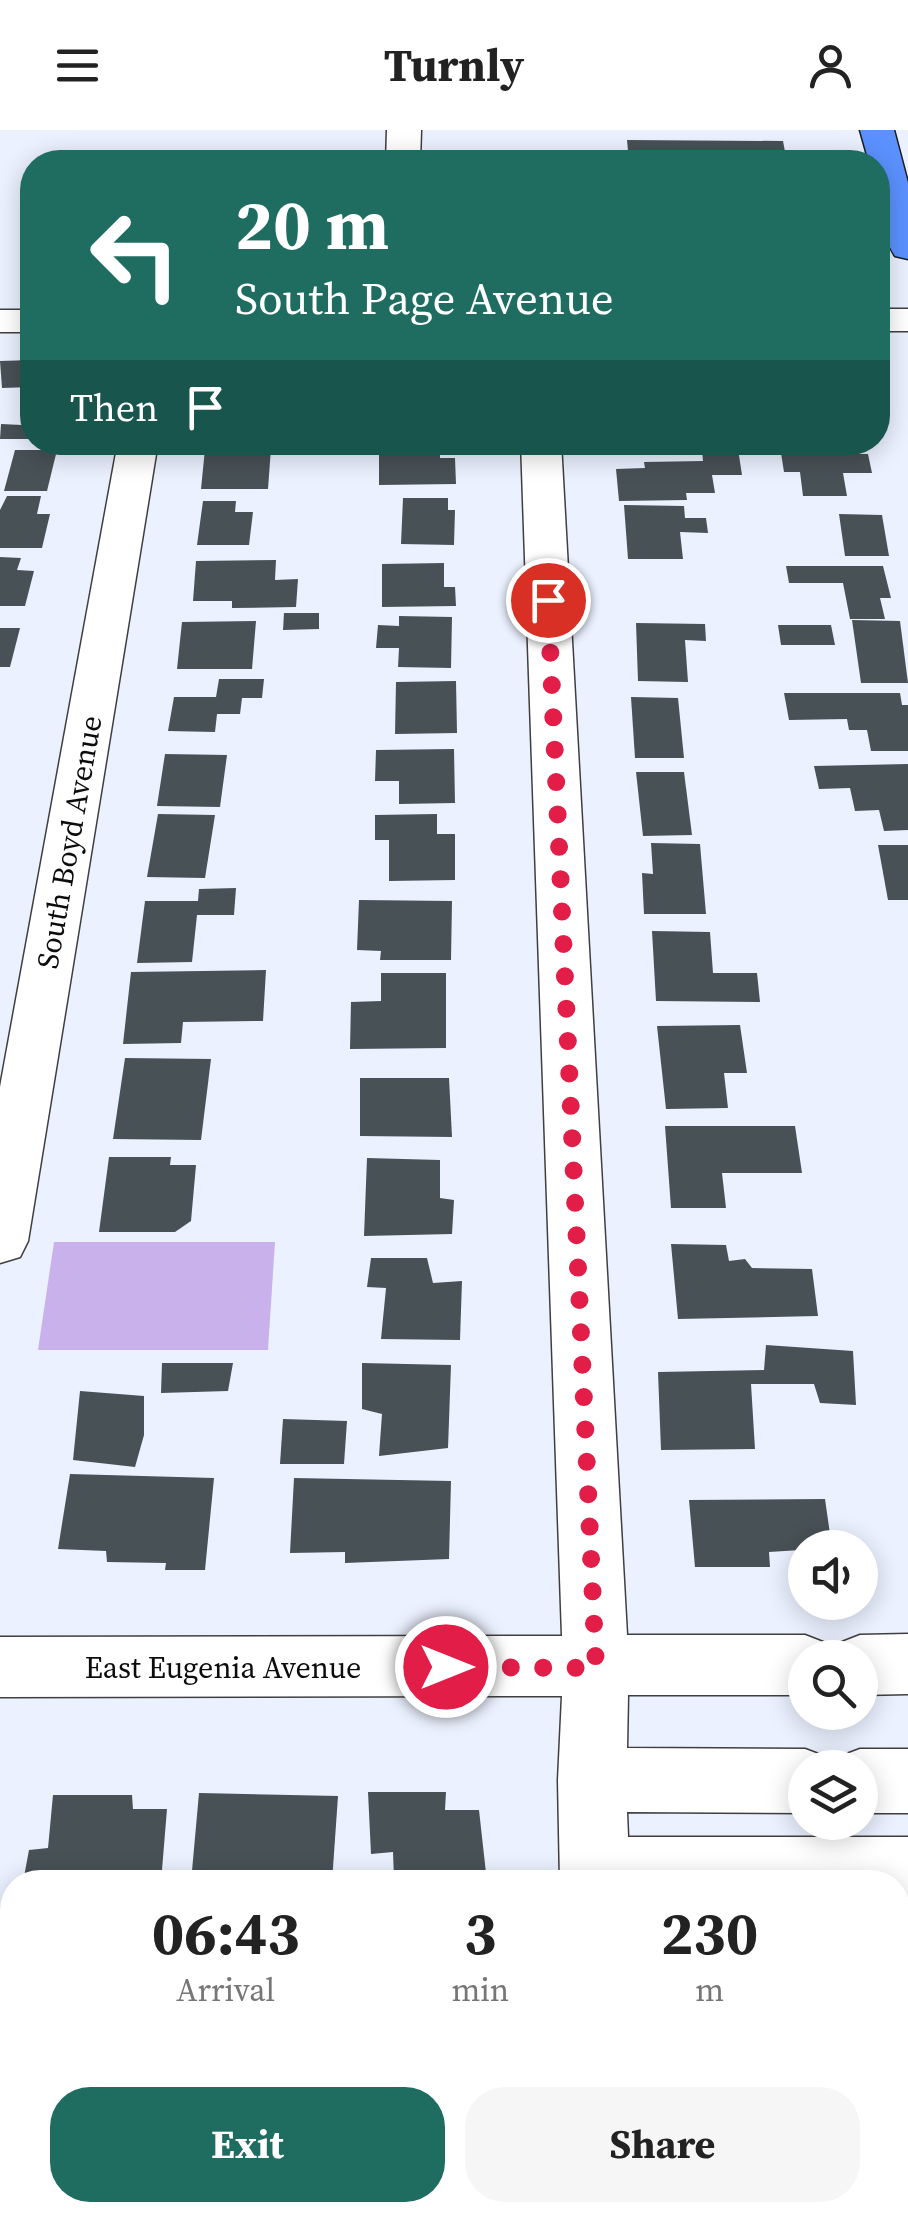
<!DOCTYPE html>
<style>
:root{--surface:#fff;--page:#f6f6f6;--text:#222;--muted:#767676;--accent:#1f6c61}
body{margin:0;font-family:"Source Serif 4",serif;background:var(--page);color:var(--text);height:100vh;display:flex;flex-direction:column;font-size:38px;white-space:nowrap}
*{box-sizing:border-box;margin:0}
p{font-size:32px;color:var(--muted)}
.icon{flex:none;width:55px;height:55px;fill:none;stroke:currentColor;stroke-width:2;stroke-linecap:round;stroke-linejoin:round}
.map{position:relative;flex:1;overflow:hidden}
.drawer{position:absolute;left:0px;top:1740px;width:910px;height:352px;display:flex;flex-direction:column;background:var(--surface);border-radius:40px 40px 0 0;box-shadow:0 5px 25px #0003}
.drawer>*{flex:none}
.banner{position:absolute;left:20px;top:20px;width:870px;height:305px;border-radius:40px;box-shadow:0 5px 25px #0003;background:#1f6c61;color:#fff;overflow:hidden}
.fabs{position:absolute;left:788px;top:1400px;display:grid;gap:20px}
.fabs a{display:grid;place-items:center;width:90px;height:90px;border-radius:50%;background:var(--surface);box-shadow:0 5px 25px #0003;font-size:50px}
.pin{position:absolute;display:grid;place-items:center;width:85px;height:85px;color:#fff;margin:-42px;border:5px solid #fff;border-radius:50%;box-shadow:0 2px 10px #0007}
.me{position:absolute;width:110px;margin:-55px;rotate:90deg;stroke-linejoin:round;filter:drop-shadow(0 0 8px #0008)}
.turn{display:flex;align-items:center;gap:35px;height:210px;padding:0 50px;font-size:45px}
.turn .icon{width:130px;height:130px;stroke-width:2.5}
.turn b{display:block;font-size:70px;line-height:85px}
.then{display:flex;align-items:center;height:95px;padding:0 50px;background:#0003;gap:20px;font-size:38px}
.eta{display:flex;justify-content:space-evenly;align-items:center;height:170px;text-align:center}
.eta b{font-size:60px;font-weight:700;line-height:70px}
.cta{display:flex;gap:20px;margin-top:auto;padding:20px 50px}
.cta a{flex:1;height:115px;border-radius:40px;background:var(--accent);color:#fff;font-size:40px;font-weight:700;line-height:115px;text-align:center}
.cta a+a{background:var(--page);color:var(--text)}
header{display:flex;justify-content:space-between;align-items:center;height:130px;padding:0 50px;background:var(--surface);font-size:45px;font-weight:700}
.map>svg:first-child{display:block}
</style>
<header><svg class="icon" aria-label="menu" viewBox="0 0 24 24"><path d="M4 6h16M4 12h16M4 18h16"/></svg>Turnly<svg class="icon" aria-label="person" viewBox="0 0 24 24"><circle cx="12" cy="8" r="4"/><path d="M4 21q1-7 8-7t8 7"/></svg></header>
<div class="map">
<svg width="908" height="2092" viewBox="0 0 908 2092">
<rect width="100%" height="100%" fill="#ebf1ff"/>
<path fill="#c9b2ec" d="M54 1112H275L268 1220H38Z"/>
<g fill="#485156">
<path d="M627 10 783 11 787 32H629Z"/>
<path d="M32 230V257L2 258 0 231Z"/>
<path d="M32 263V309H0L1 294 22 295Z"/>
<path d="M780 312H861V316L781 317Z"/>
<path d="M379 316H440V328H455L456 354 379 355Z"/>
<path d="M271 318 268 359H201L205 319Z"/>
<path d="M738 319 742 345H712L715 363H686L687 370 619 371 616 339 645 338 644 332 703 331 702 320Z"/>
<path d="M15 320H57L47 361H4Z"/>
<path d="M781 323 868 324 872 343H843L847 366H803L800 342H784Z"/>
<path d="M7 366H41L37 384H50L42 418H0V380Z"/>
<path d="M403 368H448V380H455L454 415 401 414Z"/>
<path d="M203 371H236L235 382H253L249 415H197Z"/>
<path d="M624 375 684 376 685 388H706L708 403 680 402 683 429H628Z"/>
<path d="M839 384 882 385 889 426H845Z"/>
<path d="M0 427 21 428 17 440 34 441 25 476H0Z"/>
<path d="M276 430 275 450 298 449 296 477 232 478V471H193L196 431Z"/>
<path d="M444 433V457H455L456 476 382 477V434Z"/>
<path d="M786 436H883L891 468H880L885 489H850L843 453H789Z"/>
<path d="M284 483H319V499L283 500Z"/>
<path d="M399 486 452 487 451 538 398 537 399 518H376L378 495 399 496Z"/>
<path d="M852 490 900 491 908 553H861Z"/>
<path d="M256 491 252 539H177L182 492Z"/>
<path d="M636 493 705 494 706 511 685 510 688 552 638 551Z"/>
<path d="M778 495H831L835 515H781Z"/>
<path d="M0 498H20L10 537H0Z"/>
<path d="M219 549H264L262 568H242L240 584H217L215 602 168 601 174 567H216Z"/>
<path d="M456 551 457 603 395 604 396 552Z"/>
<path d="M784 563H900L902 575H908V621H871L867 600H849L847 589 789 590Z"/>
<path d="M631 567 678 568 684 628H635Z"/>
<path d="M454 619 455 673 399 674V651H375L376 620Z"/>
<path d="M165 624 227 625 220 677 157 676Z"/>
<path d="M908 634V700L884 701 879 680 855 681 850 658 819 659 814 636Z"/>
<path d="M636 642H684L692 705 643 706Z"/>
<path d="M158 684 215 685 205 748 147 747Z"/>
<path d="M437 684V704H455V750L389 751V710H375V685Z"/>
<path d="M651 713 700 714 706 784H644L642 743 653 744Z"/>
<path d="M878 715H908V770H888Z"/>
<path d="M236 758 234 785H197L192 832 137 833 145 771H198L199 759Z"/>
<path d="M359 770 452 771 451 830H380L381 821 357 820Z"/>
<path d="M652 801 710 802 713 843H757L760 872 656 871Z"/>
<path d="M266 840 263 891 183 892 181 913 123 914 131 842Z"/>
<path d="M381 843H446V918L350 919 351 872 381 871Z"/>
<path d="M740 895 747 943H724L728 978 666 979 657 896Z"/>
<path d="M125 928 211 929 201 1010 113 1009Z"/>
<path d="M360 948H449L452 1007 360 1006Z"/>
<path d="M665 996H795L802 1043H722L726 1078H671Z"/>
<path d="M109 1027H171L170 1035H196L191 1091 175 1102H99Z"/>
<path d="M367 1028 440 1030V1068L454 1070 452 1104 364 1106Z"/>
<path d="M671 1114 726 1115 729 1131 745 1129 752 1138 812 1139 818 1186 678 1189Z"/>
<path d="M371 1128H427L433 1153 462 1151 460 1210 381 1209 386 1158 367 1157Z"/>
<path d="M766 1215 853 1221 856 1275 820 1273 814 1254H751L755 1319 661 1320 658 1242 764 1240Z"/>
<path d="M162 1233H233L228 1261 161 1263Z"/>
<path d="M362 1233 451 1235 448 1318 379 1326 382 1284 362 1279Z"/>
<path d="M80 1261 144 1266V1305L135 1337 73 1330Z"/>
<path d="M283 1289 347 1291 344 1334H280Z"/>
<path d="M70 1344 214 1348 205 1440H165L166 1433 107 1432 106 1421 58 1419Z"/>
<path d="M294 1348 451 1351 449 1429 345 1433V1422L290 1423Z"/>
<path d="M825 1369 832 1418 769 1422 770 1437H695L689 1370Z"/>
<path d="M368 1662H446L445 1680H479L487 1752H457V1748L394 1749 393 1722 371 1724Z"/>
<path d="M199 1663 338 1666 332 1752H191Z"/>
<path d="M53 1665H132L133 1679H167L161 1752H23L29 1720 48 1718Z"/>
<path d="M898 1813H908V2089L694 2091 693 2080H898Z"/>
<path d="M47 2080H142L141 2092H43Z"/>
<path d="M192 2080H321L320 2092H191Z"/>
<path d="M369 2080H498L497 2092H369Z"/>
</g>
<g fill="none" stroke-linecap="round" stroke-linejoin="round">
<g stroke="#3f3f3f" stroke-width="3">
<g id="minor">
<path d="M387 0H421L420 32H386Z"/>
<rect x="878" y="179" width="30" height="22"/>
<rect x="0" y="180" width="32" height="22"/>
<path d="M118 312H158L28 1111 20 1127 0 1133V957Z"/>
<path d="M521 312H561L627 1505H805L828 1514 832 1524 837 1514 860 1505 908 1504V1564L860 1565V1528H805V1565H628L627 1618 805 1619 829 1628 832 1636 836 1628 860 1619H908V1683H860V1638H805V1683L627 1682 628 1707H908V1775H898V1752H560L558 1650 562 1566 0 1567V1507L562 1506Z"/>
<rect x="564" y="2080" width="76" height="12"/>
</g>
</g>
<g stroke="#1d1d1d" stroke-width="3">
<path id="major" d="M860 0H894L908 53V129L895 126C878 100 878 62 878 32H869Z"/>
</g>
<use href="#minor" fill="#fff" fill-rule="evenodd"/>
<use href="#major" fill="#5b91ff" fill-rule="evenodd"/>
</g>
<g fill="none" stroke-linecap="round" stroke-linejoin="round">
<path stroke="#e11d48" stroke-width="18" stroke-dasharray="0 32.4" d="M446 1537 596 1538 548 470"/>
</g>
<g text-anchor="middle" dominant-baseline="central" stroke-width="10" stroke-linejoin="round" paint-order="stroke">
<g font-size="30" fill="#0c0c0c" stroke="#fff">
<text transform="translate(69 712) rotate(-80)">South Boyd Avenue</text>
<text x="223" y="1537">East Eugenia Avenue</text>
</g>
</g>
</svg>
<div class="fabs">
<a><svg class="icon" aria-label="sound" viewBox="0 0 24 24"><path d="M4 9h4l5-4v14l-5-4H4zM17 9q2 3 0 6"/></svg></a>
<a><svg class="icon" aria-label="search" viewBox="0 0 24 24"><circle cx="10" cy="10" r="6"/><path d="M15 15l6 6"/></svg></a>
<a><svg class="icon" aria-label="layers" viewBox="0 0 24 24"><path d="M12 4l9 5-9 5-9-5zM3 14l9 5 9-5"/></svg></a>
</div>
<div class="pin" style="left:548px;top:470px;background:#d93025"><svg class="icon" aria-label="arrive" viewBox="0 0 24 24"><path d="M6 21V4h12l-3 4 3 4H6"/></svg></div>
<svg class="me" style="left:446px;top:1537px" viewBox="-20 -20 40 40"><circle r="17" fill="#e11d48" stroke="#fff" stroke-width="3"/><path d="M0-11L8 9 0 5-8 9z" fill="#fff"/></svg>
<div class="banner">
<div class="turn"><svg class="icon" aria-label="left" viewBox="0 0 24 24"><path d="M17 20v-9H6M10 6l-5 5 5 5"/></svg><div><b>20 m</b>South Page Avenue</div></div>
<div class="then">Then<svg class="icon" aria-label="arrive" viewBox="0 0 24 24"><path d="M6 21V4h12l-3 4 3 4H6"/></svg></div>
</div>
<section class="drawer">
<div class="eta">
<div><b>06:43</b><p>Arrival</p></div>
<div><b>3</b><p>min</p></div>
<div><b>230</b><p>m</p></div>
</div>
<div class="cta"><a>Exit</a><a>Share</a></div>
</section>
</div>
